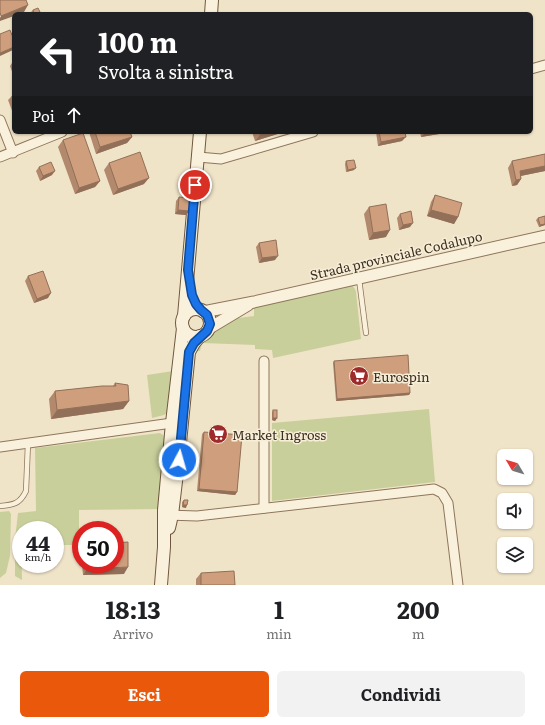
<!DOCTYPE html>
<html lang="it">
<style>
:root{--surface:#fff;--page:#f2f2f2;--text:#202124;--muted:#757577;--accent:#ea580c}
body{margin:0;font-family:Literata,serif;background:var(--page);color:var(--text);height:100vh;display:flex;flex-direction:column;font-size:15px;white-space:nowrap}
*{box-sizing:border-box;margin:0}
p{font-size:13px;color:var(--muted)}
.icon{flex:none;width:22px;height:22px;fill:none;stroke:currentColor;stroke-width:2;stroke-linecap:round;stroke-linejoin:round}
.map{position:relative;height:585px;overflow:hidden}
.drawer{display:flex;flex-direction:column;background:var(--surface);flex:1}
.drawer>*{flex:none}
.banner{position:absolute;left:12px;top:12px;width:521px;height:122px;border-radius:6px;box-shadow:0 1px 3px #0004;background:#202124;color:#fff;overflow:hidden}
.needle{width:26px;rotate:308deg}
.fabs{position:absolute;left:497px;top:449px;display:grid;gap:8px}
.fabs a{display:grid;place-items:center;width:36px;height:36px;border-radius:6px;background:var(--surface);box-shadow:0 1px 3px #0004;font-size:20px}
.speed{position:absolute;left:12px;top:521px;display:flex;gap:8px;font-size:20px;font-weight:700;text-align:center}
.speed>*{display:grid;place-content:center;width:52px;height:52px;border-radius:50%;background:var(--surface);box-shadow:0 1px 3px #0004;line-height:1}
.speed small{font-size:10px;font-weight:400}
.speed .limit{border:6px solid #d22;background:#fff;color:#111}
.pin{position:absolute;display:grid;place-items:center;width:34px;height:34px;color:#fff;margin:-17px;border:2px solid #fff;border-radius:50%;box-shadow:0 1px 4px #0007}
.me{position:absolute;width:44px;margin:-22px;rotate:6deg;stroke-linejoin:round;filter:drop-shadow(0 0 3px #0008)}
.turn{display:flex;align-items:center;gap:14px;height:84px;padding:0 20px;font-size:18px}
.turn .icon{width:52px;height:52px;stroke-width:2.5}
.turn b{display:block;font-size:28px;line-height:34px}
.then{display:flex;align-items:center;height:38px;padding:0 20px;background:#0003;gap:8px;font-size:15px}
.eta{display:flex;justify-content:space-evenly;align-items:center;height:68px;text-align:center}
.eta b{font-size:24px;font-weight:700;line-height:28px}
.cta{display:flex;gap:8px;margin-top:auto;padding:8px 20px}
.cta a{flex:1;height:46px;border-radius:6px;background:var(--accent);color:#fff;font-size:16px;font-weight:700;line-height:46px;text-align:center}
.cta a+a{background:var(--page);color:var(--text)}
.map>svg:first-child{display:block}
</style>
<div class="map">
<svg width="545" height="585" viewBox="0 0 545 585">
<rect width="100%" height="100%" fill="#f0e4c8"/>
<g fill="#c9cf9b">
<path d="M352 285 355 289 356 292 361 339 273 358 272 350 255 349V345L202 343 200 351H193L210 334 238 318 254 316V307Z"/>
<path d="M173 371 169 412 164 415 152 418 147 375Z"/>
<path d="M429 409 435 482 272 501V423Z"/>
<path d="M160 433 166 437 162 509 79 510V545H55V530H21L22 580 15 576V539L18 513 36 511 35 448Z"/>
<path d="M9 511 11 514 10 556 6 573 0 578V512Z"/>
</g>
<g fill="none" stroke-linecap="round" stroke-linejoin="round">
<g stroke="#8d765c" stroke-width="6">
<g id="service">
<path d="M359 279 366 333"/>
<path d="M0 506C13 505 20 504 26 491L28 443"/>
</g>
</g>
<g stroke="#8d765c" stroke-width="11">
<g id="minor">
<path d="M531 69 545 65"/>
<path d="M0 120 13 153"/>
<path d="M0 157 62 132"/>
<path d="M198 157 221 159 313 132"/>
<path d="M264 361V508"/>
<path d="M0 447 172 423"/>
<path d="M167 515 197 516 434 489 442 493 448 503 458 585"/>
</g>
</g>
<g stroke="#8d765c" stroke-width="13">
<g id="tertiary">
<path d="M203 312 254 302 545 236"/>
<path d="M208 329 248 305"/>
</g>
</g>
<g stroke="#6f573f" stroke-width="14">
<g id="secondary">
<path d="M211 14 212 0"/>
<circle cx="196" cy="323" r="14"/>
<path d="M184 316 200 132"/>
<path d="M169 528 172 515 177 473 189 352 194 343 200 336"/>
<path d="M161 585 164 547V510L172 423 183 328"/>
</g>
</g>
<use href="#service" stroke="#faf1dc" stroke-width="4.5"/>
<use href="#minor" stroke="#faf1dc" stroke-width="9"/>
<use href="#tertiary" stroke="#faf1dc" stroke-width="11"/>
<use href="#secondary" stroke="#faf1dc" stroke-width="12"/>
</g>
<g fill="#b2896c">
<path d="M33 10 40 12 39 14H32L31 12Z"/>
<path d="M14 60V77L10 66Z"/>
<path d="M14 95V116L8 100 12 96Z"/>
<path d="M89 132H130L132 137 127 143 96 154Z"/>
<path d="M252 132H284L255 141Z"/>
<path d="M376 132H405L402 141 378 146Z"/>
<path d="M420 132H440L439 134 421 137Z"/>
<path d="M63 140 100 181 95 187 75 194 58 147Z"/>
<path d="M545 154V171L521 176V179L517 185 512 186 508 168 512 161Z"/>
<path d="M346 161 354 170 346 172 345 164Z"/>
<path d="M109 163 144 184 113 195 104 170Z"/>
<path d="M39 167 52 175 40 181 36 171Z"/>
<path d="M435 195 458 217 454 224 427 216 431 202Z"/>
<path d="M179 197 189 211 186 215 175 214 176 201Z"/>
<path d="M369 207 386 237 369 240 364 214Z"/>
<path d="M400 214 410 227 399 230 397 218Z"/>
<path d="M545 216V225L539 227 536 220 538 218Z"/>
<path d="M259 243 275 260 259 263 256 247Z"/>
<path d="M28 276 48 298 34 303 25 281Z"/>
<path d="M334 361 410 393 409 395 336 401 333 363Z"/>
<path d="M115 383 129 401 123 409 51 419 49 399 55 391 113 386Z"/>
<path d="M273 410 277 418 275 421 272 420V412Z"/>
<path d="M204 432 237 492 235 495 197 491 202 434Z"/>
<path d="M184 500 186 508 182 507V502Z"/>
<path d="M82 564H115L124 574 83 575Z"/>
<path d="M201 573 235 585H196V579Z"/>
</g>
<g fill="#916f58">
<path d="M28 5 24 12 19 14H14V16L0 21V18L1 16Z"/>
<path d="M14 47 13 50 0 56V53Z"/>
<path d="M268 132H284L255 141 260 135Z"/>
<path d="M429 132H440L439 134 421 137 425 133Z"/>
<path d="M132 137 127 143 96 154 100 147Z"/>
<path d="M406 137 402 141 378 146 381 142Z"/>
<path d="M545 166V171L515 177 520 171Z"/>
<path d="M356 168 354 170 346 172 348 170Z"/>
<path d="M55 171 52 175 40 181 43 176Z"/>
<path d="M149 178 144 184 113 195 118 189Z"/>
<path d="M521 179 517 185 512 186 516 180Z"/>
<path d="M100 181 95 187 75 194 79 188Z"/>
<path d="M178 210 189 211 186 215 175 214Z"/>
<path d="M431 210 458 217 454 224 427 216Z"/>
<path d="M413 223 410 227 399 230 403 225Z"/>
<path d="M545 224V225L539 227 540 225Z"/>
<path d="M390 230 386 237 369 240 373 233Z"/>
<path d="M278 256 275 260 259 263 262 258Z"/>
<path d="M51 293 48 298 34 303 37 299Z"/>
<path d="M410 393 409 395 336 401 337 399Z"/>
<path d="M129 401 123 409 51 419 57 410Z"/>
<path d="M273 418H277L275 421 272 420Z"/>
<path d="M199 489 237 492 235 495 197 491Z"/>
<path d="M183 505H187L186 508 182 507Z"/>
<path d="M128 567 124 574 83 575 87 569Z"/>
</g>
<g fill="#cf9f7d" stroke="#916f58">
<path d="M0 0H26L28 5 1 16 0 12Z"/>
<path d="M38 8 40 12 34 14 33 10Z"/>
<path d="M10 30 14 40V47L0 53V34Z"/>
<path d="M14 95V103L12 96Z"/>
<path d="M95 132H130L132 137 100 147Z"/>
<path d="M259 132H268L260 135Z"/>
<path d="M379 132H405L406 137 381 142Z"/>
<path d="M83 133 100 181 79 188 63 140Z"/>
<path d="M140 152 149 178 118 189 109 163Z"/>
<path d="M545 154V166L520 171 521 179 516 180 512 161Z"/>
<path d="M354 160 356 168 348 170 346 161Z"/>
<path d="M51 162 55 171 43 176 39 167Z"/>
<path d="M435 195 462 203 458 217 431 210Z"/>
<path d="M179 197 190 198 189 211 178 210Z"/>
<path d="M386 204 390 230 373 233 369 207Z"/>
<path d="M411 211 413 223 403 225 400 214Z"/>
<path d="M545 216V224L540 225 538 218Z"/>
<path d="M276 240 278 256 262 258 259 243Z"/>
<path d="M43 271 51 293 37 299 28 276Z"/>
<path d="M408 355 410 393 337 399 334 361Z"/>
<path d="M115 383 128 385 129 401 57 410 55 391 102 386H116Z"/>
<rect x="273" y="410" width="4" height="8"/>
<path d="M204 432 242 435 237 492 199 489Z"/>
<path d="M184 500H188L187 505H183Z"/>
<path d="M128 542V567L87 569V564H115V543Z"/>
<path d="M234 571 235 585H201V573Z"/>
</g>
<g fill="none" stroke-linecap="round" stroke-linejoin="round">
<g stroke="#114b97" stroke-width="10">
<path id="route" d="M179 460 189 352 194 343 207 331 210 324 207 315 201 310 196 304 192 295 188 270 195 185"/>
</g>
<use href="#route" stroke="#1a73e8" stroke-width="7"/>
</g>
<defs>
<g id="supermarket-disc" transform="scale(1)"><circle r="9.5" fill="#9e2a2b" stroke="#f7eed8"/><path d="M-6-5.5h2.5l.6 2H6L4.5 2H-2.5L-4.4-4H-6ZM-1.5 3.2a1.3 1.3 0 1 0 .1 0ZM3 3.2a1.3 1.3 0 1 0 .1 0Z" fill="#fff"/></g>
</defs>
<g fill-rule="evenodd">
<use href="#supermarket-disc" x="359" y="376"/>
<use href="#supermarket-disc" x="218" y="434"/>
</g>
<g text-anchor="middle" dominant-baseline="central" stroke-width="3" stroke-linejoin="round" paint-order="stroke">
<g font-size="13" fill="#3d2e20" stroke="#f7eed8">
<text transform="translate(396 255) rotate(-13)">Strada provinciale Codalupo</text>
</g>
<g font-size="13" fill="#3d2e20" stroke="#f7eed8" text-anchor="start">
<text x="373" y="376">Eurospin</text>
<text x="232" y="434">Market Ingross</text>
</g>
</g>
</svg>
<div class="fabs">
<a><svg class="needle" viewBox="-14 -14 28 28"><path d="M0-13l5 13h-10z" fill="#e53935"/><path d="M0 13l5-13h-10z" fill="#757577"/></svg></a>
<a><svg class="icon" aria-label="sound" viewBox="0 0 24 24"><path d="M4 9h4l5-4v14l-5-4H4zM17 9q2 3 0 6"/></svg></a>
<a><svg class="icon" aria-label="layers" viewBox="0 0 24 24"><path d="M12 4l9 5-9 5-9-5zM3 14l9 5 9-5"/></svg></a>
</div>
<div class="speed"><div>44<small>km/h</small></div><div class="limit">50</div></div>
<div class="pin" style="left:195px;top:185px;background:#d93025"><svg class="icon" aria-label="arrive" viewBox="0 0 24 24"><path d="M6 21V4h12l-3 4 3 4H6"/></svg></div>
<svg class="me" style="left:179px;top:460px" viewBox="-20 -20 40 40"><circle r="17" fill="#1a73e8" stroke="#fff" stroke-width="3"/><path d="M0-11L8 9 0 5-8 9z" fill="#fff"/></svg>
<div class="banner">
<div class="turn"><svg class="icon" aria-label="left" viewBox="0 0 24 24"><path d="M17 20v-9H6M10 6l-5 5 5 5"/></svg><div><b>100 m</b>Svolta a sinistra</div></div>
<div class="then">Poi<svg class="icon" aria-label="ahead" viewBox="0 0 24 24"><path d="M12 20V5M6 11l6-6 6 6"/></svg></div>
</div>
</div>
<section class="drawer">
<div class="eta">
<div><b>18:13</b><p>Arrivo</p></div>
<div><b>1</b><p>min</p></div>
<div><b>200</b><p>m</p></div>
</div>
<div class="cta"><a>Esci</a><a>Condividi</a></div>
</section>
